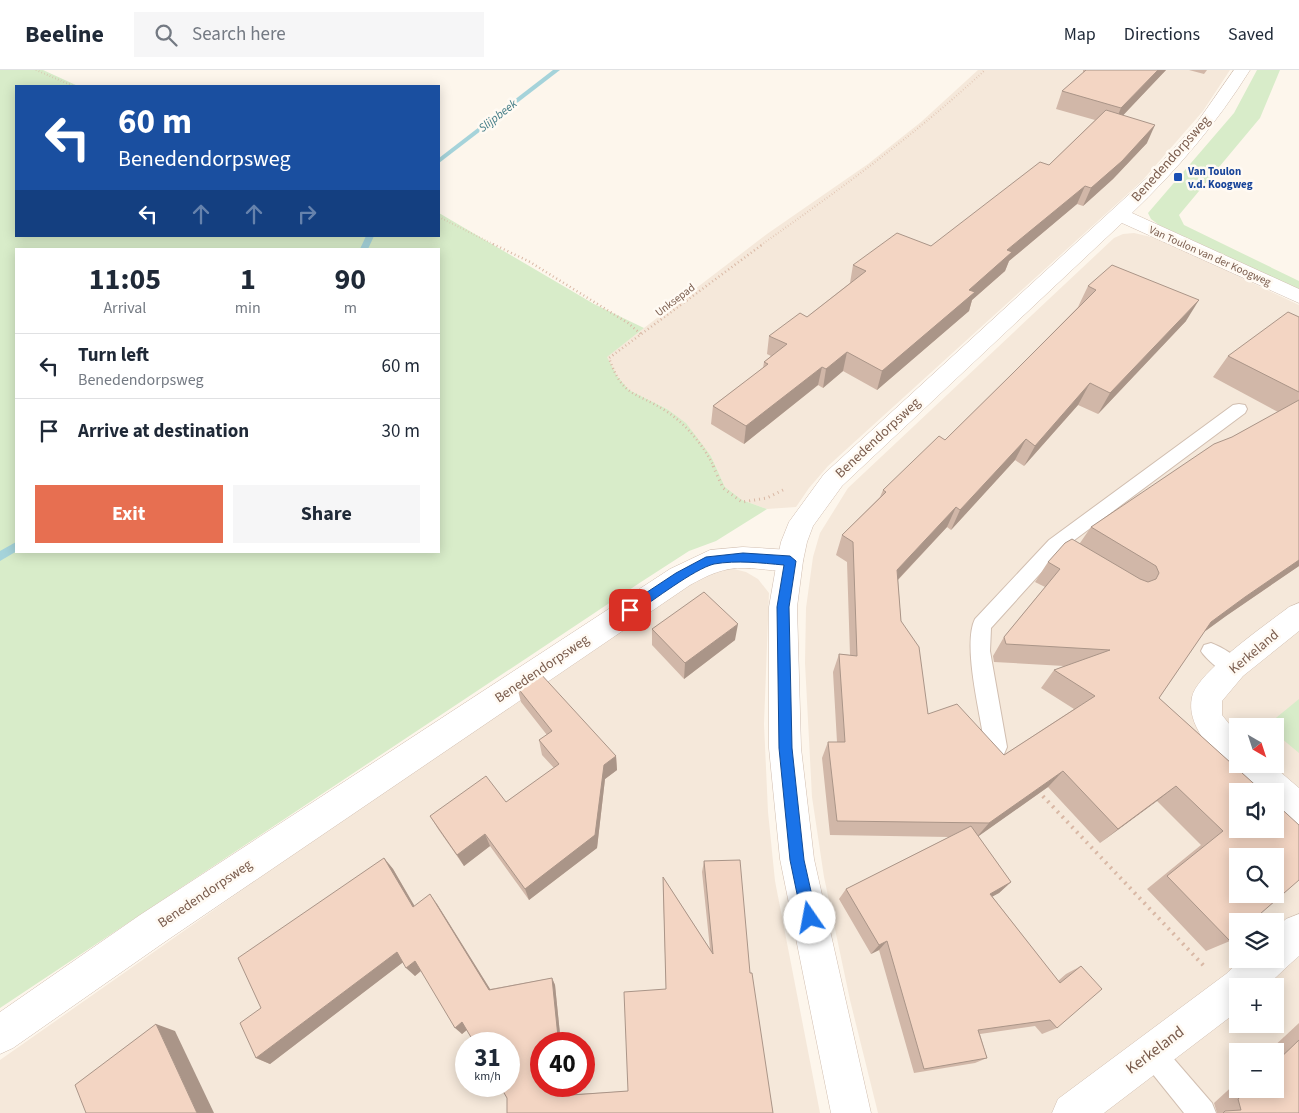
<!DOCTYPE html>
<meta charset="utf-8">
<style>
:root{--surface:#fff;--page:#f6f6f7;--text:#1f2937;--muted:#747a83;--line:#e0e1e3;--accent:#e76f51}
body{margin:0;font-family:"Source Sans 3",sans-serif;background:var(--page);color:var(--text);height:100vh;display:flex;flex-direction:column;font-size:19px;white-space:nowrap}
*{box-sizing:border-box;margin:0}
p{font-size:16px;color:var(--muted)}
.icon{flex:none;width:28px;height:28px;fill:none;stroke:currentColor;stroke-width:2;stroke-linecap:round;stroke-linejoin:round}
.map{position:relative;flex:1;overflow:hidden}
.details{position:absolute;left:15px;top:178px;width:425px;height:305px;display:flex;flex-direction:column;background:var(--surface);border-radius:0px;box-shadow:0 2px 12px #0003}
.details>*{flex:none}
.guide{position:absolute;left:15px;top:15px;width:425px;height:152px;border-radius:0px;box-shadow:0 2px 12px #0003;background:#1a4fa0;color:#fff;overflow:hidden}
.needle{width:32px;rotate:141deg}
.tools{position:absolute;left:1229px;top:648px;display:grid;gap:10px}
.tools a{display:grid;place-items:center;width:55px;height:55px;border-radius:0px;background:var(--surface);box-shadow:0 2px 12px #0003;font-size:25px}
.speed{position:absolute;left:455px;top:962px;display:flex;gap:10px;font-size:25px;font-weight:700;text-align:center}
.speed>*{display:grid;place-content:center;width:65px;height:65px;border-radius:50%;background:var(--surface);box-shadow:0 2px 12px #0003;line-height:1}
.speed small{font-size:12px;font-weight:400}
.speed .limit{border:8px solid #d22;background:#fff;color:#111}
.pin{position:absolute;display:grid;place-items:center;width:42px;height:42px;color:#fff;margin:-21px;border-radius:10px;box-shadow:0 2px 8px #0006}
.me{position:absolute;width:55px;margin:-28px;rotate:348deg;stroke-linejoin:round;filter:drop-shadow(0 0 4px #0008)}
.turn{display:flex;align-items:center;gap:18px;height:105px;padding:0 20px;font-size:22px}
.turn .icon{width:65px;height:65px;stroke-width:2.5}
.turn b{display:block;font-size:35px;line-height:42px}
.lanes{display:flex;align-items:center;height:48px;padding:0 20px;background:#0003;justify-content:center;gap:25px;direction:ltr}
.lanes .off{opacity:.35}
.eta{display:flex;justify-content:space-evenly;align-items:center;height:85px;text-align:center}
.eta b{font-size:30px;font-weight:700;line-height:35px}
.action{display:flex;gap:10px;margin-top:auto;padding:10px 20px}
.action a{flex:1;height:58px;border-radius:0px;background:var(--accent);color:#fff;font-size:20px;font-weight:700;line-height:58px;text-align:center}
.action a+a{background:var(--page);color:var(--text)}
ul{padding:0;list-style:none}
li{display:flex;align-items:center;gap:15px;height:65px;padding:0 20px;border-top:1px solid var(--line)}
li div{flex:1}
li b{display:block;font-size:19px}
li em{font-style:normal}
header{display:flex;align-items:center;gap:30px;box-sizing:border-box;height:70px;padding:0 25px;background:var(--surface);border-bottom:1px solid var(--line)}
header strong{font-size:24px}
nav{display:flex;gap:28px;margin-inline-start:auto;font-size:18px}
.search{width:350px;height:45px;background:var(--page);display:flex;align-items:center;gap:12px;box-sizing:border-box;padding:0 18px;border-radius:0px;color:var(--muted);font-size:19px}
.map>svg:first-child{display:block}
</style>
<header>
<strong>Beeline</strong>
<div class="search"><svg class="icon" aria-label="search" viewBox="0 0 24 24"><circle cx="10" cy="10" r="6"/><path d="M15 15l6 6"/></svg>Search here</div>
<nav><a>Map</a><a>Directions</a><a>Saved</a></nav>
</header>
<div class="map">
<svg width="1299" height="1043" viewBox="0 0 1299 1043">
<rect width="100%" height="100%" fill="#fdf6ec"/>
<g fill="#f5e8da" fill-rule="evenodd">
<path d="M978 0H1230L1203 41 1142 111 828 396 809 418 796 437 767 439 742 430 725 417 711 386 667 339 629 320 617 306 606 287 767 164 868 94 921 52Z"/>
<path d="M1134 163 1160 169 1299 235V1043H878L850 930 824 807 812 727 805 593 806 538 813 487 820 463 848 418 1114 168 1123 164ZM1238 656H1275V694H1238ZM1238 721H1275V759H1238ZM1238 786H1275V824H1238ZM1238 851H1275V889H1238ZM1238 916H1275V954H1238ZM1238 981H1275V1019H1238Z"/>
<path d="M730 498 746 502 758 509 769 523 764 654 768 742 775 811 820 1043H0V990L430 688 709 501ZM466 974H509V1016H466ZM541 974H584V1016H541Z"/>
</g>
<g fill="#d8ecc9" fill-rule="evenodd">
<path d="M0 0H43L78 16H16V166H439V143L594 234 644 258 607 287 617 306 629 320 667 339 686 353 711 386 725 417 742 430 767 439 716 471 689 481 641 512 0 938ZM16 179H439V481H16Z"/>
<path d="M1257 0H1280L1260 48 1179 145 1184 155 1299 211V219L1159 155 1151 149 1148 143 1234 43Z"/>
<path d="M1299 629V683L1275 663V656H1266Z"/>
</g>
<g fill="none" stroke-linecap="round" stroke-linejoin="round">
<g fill="#a5d3da" fill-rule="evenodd">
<path d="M553 0H560L439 93V88Z"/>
<path d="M366 166H374L368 179H360Z"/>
<path d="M16 472 17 481 0 491V481Z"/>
</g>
<g stroke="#d1beb0" stroke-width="2">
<g id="service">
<path d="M1239 334 1245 335 1247 339 1245 343 1069 474 1088 486 1091 491 1088 496C1077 500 1067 491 1057 485L991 558 990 581 1007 677 1004 684 996 687 988 684 985 677C981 647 962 575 975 549L1049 470 1233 335Z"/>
<path d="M1211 573C1222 577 1238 586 1243 597L1240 603C1239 604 1234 605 1232 605 1224 605 1205 588 1201 581L1204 575Z"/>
<path d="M1152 970 1161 974 1212 1033 1216 1043H1184L1143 992 1139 983 1143 974Z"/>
</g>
</g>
<g stroke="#d1beb0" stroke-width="1">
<g id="minor">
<path d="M743 477 790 480 799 484 803 491 799 498C782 504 763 498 745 498 724 497 708 505 690 515L166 871 13 978 0 984V942L140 845 670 499 710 480Z"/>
<path d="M1299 533V561L1243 606 1222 631V645L1238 665V694H1271L1299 718V755L1287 750 1275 739V721H1255L1237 704 1234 698C1219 692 1210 680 1202 667 1194 654 1189 642 1192 627 1197 602 1267 554 1289 537Z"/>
<path d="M1299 844V886C1287 896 1278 906 1266 916H1238V941L1104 1043H1052L1058 1029 1226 904 1242 889H1275V859L1286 849Z"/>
</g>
</g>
<g stroke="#d1beb0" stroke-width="1">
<path id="tertiary" d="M1234 0H1250C1217 53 1177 100 1132 143L1299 219V233L1122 153 842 416 813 456 807 472 803 491 797 537 801 678 814 789 871 1043H831L780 789 769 678V537L777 491 781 472 789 452 824 404 1148 107 1196 54Z"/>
</g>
<g stroke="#d9b8a5" stroke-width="2" stroke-dasharray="0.5 2.5" stroke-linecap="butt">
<path d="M36 0 73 16"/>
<path d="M439 147 495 175"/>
<path d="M761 175C839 120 915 65 985 0"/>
</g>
<g stroke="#d9b8a5" stroke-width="2.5" stroke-dasharray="1 3" stroke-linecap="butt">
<path d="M493 174 530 192 628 253 642 265"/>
<path d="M714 397C704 376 686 354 666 341 635 321 623 328 609 288L763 174"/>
</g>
<path stroke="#d9b8a5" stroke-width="3" stroke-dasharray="1 4" stroke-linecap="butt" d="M713 396 723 418 742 432 767 428 785 419"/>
<path stroke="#d9b8a5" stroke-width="4" stroke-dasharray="2 5" stroke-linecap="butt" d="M1038 721 1204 896"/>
<use href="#service" fill="#fff" fill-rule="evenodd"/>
<use href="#minor" fill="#fff" fill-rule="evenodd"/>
<use href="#tertiary" fill="#fff" fill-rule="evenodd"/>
</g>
<g fill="#d1b7a8">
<path d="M1083 0H1166L1123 45 1147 73 1113 109 1083 136 1077 134 1009 191 1005 201 972 230 969 241 877 320 843 301 823 318 818 315 744 374 711 354 713 336 763 298 764 292 771 286 767 284 769 266 807 247 850 213 853 195 931 176 1049 95 1095 50 1056 39 1062 21 1083 3Z"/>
<path d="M1189 0H1207L1204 4Z"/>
<path d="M1088 216 1186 251 1098 344 1078 335 1024 396 1015 390 951 460 947 457 898 510 901 551 928 644 1004 685 1074 639 1041 618 1054 600 1064 596 994 592 993 586 1004 567 1045 517 1035 512 1048 492 1080 473 1091 457 1232 367 1278 342 1213 307 1228 286 1299 247V496L1226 546 1204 562 1159 628 1262 721 1230 871 1206 881 1147 819 1201 775 1157 731 1100 773 1048 717 978 766 1011 812 999 823 992 826 1058 911 1066 904 1081 896 1057 958 1042 964 1035 956 980 964 987 988 975 993 914 1003 879 880 871 884 839 829 846 819 949 767 830 765 822 688 828 672H837L833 602 839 584 850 585 847 492 836 485 842 465 880 427 883 420 945 370 1013 303 1078 237Z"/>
<path d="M652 559 735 570 684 609 652 575Z"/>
<path d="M517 617 616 686 617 700 605 709 597 778 529 830 490 776 464 796 438 759 430 746 506 732 554 698 542 685 539 670 547 665 521 632Z"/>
<path d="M384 788 393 799 414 836 437 834 490 919 552 908 555 915 561 974H541V1016H561V1025L628 1021 666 919 663 818V807L710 879 702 802 704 791 750 903 773 1043 507 1028 467 960 462 964 421 901 415 906 403 892 270 994 256 988 261 938Z"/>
<path d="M1299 953V1043H1214H1217L1214 1033 1238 1011V1019H1275V981H1269Z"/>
</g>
<g fill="#aa9588">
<path d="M1158 0H1166L1113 56 1121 38Z"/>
<path d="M1155 55 1147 73 1113 109 1083 136 1091 118Z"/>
<path d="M1085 116 1077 134 1009 191 1005 201 972 230 969 241 877 320 882 301 969 220 1007 180Z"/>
<path d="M1199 230 1186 251 1098 344 1110 323Z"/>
<path d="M847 282 843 301 823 318 826 299Z"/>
<path d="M822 297 818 315 744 374 746 356Z"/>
<path d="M1090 313 1078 335 1024 396 1035 376Z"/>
<path d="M1026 369 1015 390 951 460 960 440Z"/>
<path d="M956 437 947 457 889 519 897 500Z"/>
<path d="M1299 490V496L1226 546 1193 570 1211 552 1245 527Z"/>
<path d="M738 554 735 570 684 609 685 593Z"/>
<path d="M616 686 617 700 605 709 597 778 529 830 525 819 604 695Z"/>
<path d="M1063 701 1048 717 976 768 989 753Z"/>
<path d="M1176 716 1157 731 1100 773 1118 759Z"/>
<path d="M485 764 490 776 464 796 457 785Z"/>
<path d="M384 788 393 799 421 847 413 837Z"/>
<path d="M1011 812 999 823 979 834 990 824Z"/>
<path d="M430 824 437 834 495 927 489 920Z"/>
<path d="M887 871 879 880 871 884 879 875Z"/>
<path d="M397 882 406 890 270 994 256 988Z"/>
<path d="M415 891 423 899 415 906 406 898Z"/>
<path d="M552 908 555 915 561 974H558Z"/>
<path d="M462 952 469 958 462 964 455 958Z"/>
<path d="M156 954 175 961 214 1043H197Z"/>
<path d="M558 1016H561V1030L557 1026Z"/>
</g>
<g fill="#f3d5c3" stroke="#aa9588" fill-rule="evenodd">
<path d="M1086 0H1158L1121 38 1062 21Z"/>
<path d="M1106 40 1155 55 1122 91 1091 118 1085 116 1007 180 1012 182 969 220 975 222 882 301 847 282 826 299 822 297 746 356 713 336 768 294 764 292 787 274 769 266 800 243 807 247 866 201 853 195 897 163 931 176 1040 92 1049 95Z"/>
<path d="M1112 195 1199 230 1110 323 1090 313 1035 376 1026 369 960 440 956 437 897 500 901 551 919 577 928 644 957 634 1004 685 1095 626 1054 600 1110 580 1006 574 1004 567 1060 499 1048 492 1065 473 1072 469 1140 509 1148 512 1156 509 1159 503 1156 496 1091 457 1214 374 1232 367 1299 330V490L1245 527 1211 552 1159 628 1262 721H1238V759H1275V733L1299 755V810L1252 851H1238V864L1230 871 1167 806 1223 761 1176 716 1118 759 1063 701 989 753 837 751 828 672H845L839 584 857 586 853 472 842 465 886 422 883 420 939 366 945 370 1013 303 1096 220 1088 216ZM1238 786H1275V824H1238Z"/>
<path d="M1288 242 1299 247V322L1228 286Z"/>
<path d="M704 522 738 554 685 593 652 559Z"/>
<path d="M539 602 616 686 604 695 595 765 525 819 485 764 457 785 430 746 486 706 506 732 559 694 539 670 552 661 517 617Z"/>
<path d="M971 756 1011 812 990 824 1060 913 1081 896 1102 919 1057 958 1050 950 978 960 987 988 924 999 887 871 879 875 846 819Z"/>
<path d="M384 788 413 837 430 824 489 920 552 908 558 967V974H541V1016H558L557 1026 628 1021 624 922 666 919 663 807 713 884 704 791 740 790 750 903H752L773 1043H507V1028L500 1016H509V974H475L462 952 455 958 415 891 406 898 397 882 256 988 240 953 261 938 238 888Z"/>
<path d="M156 954 197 1043H86L75 1015Z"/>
<path d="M1299 970V1043H1223L1225 1041 1241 1040 1238 1029 1249 1019H1275V993Z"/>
</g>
<path fill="#1a73e8" stroke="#114b97" d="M743 483 790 486 796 491 789 537 792 678 804 790 817 848 815 853 810 855 804 853 802 848 790 790 779 678 777 537 784 495C761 493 737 490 714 494 694 499 653 531 634 543H626L624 540 626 536 676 503 706 487Z"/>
<rect fill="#1a4fb4" stroke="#fffaf3" stroke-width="2" x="1173" y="102" width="10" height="10" rx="2.5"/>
<g text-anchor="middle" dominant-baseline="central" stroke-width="5" stroke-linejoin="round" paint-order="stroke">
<g font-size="11" font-weight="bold" fill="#164399" stroke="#fffaf3" text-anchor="start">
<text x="1188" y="101">Van Toulon<tspan x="1188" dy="13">v.d. Koogweg</tspan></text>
</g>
<g font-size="11" fill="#7a5c4d" stroke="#fffaf3">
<text transform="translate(1210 186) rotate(24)">Van Toulon van der Koogweg</text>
<text transform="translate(675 230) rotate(-37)">Unksepad</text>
</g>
<g font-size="12" font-style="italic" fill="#437c86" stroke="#fffaf3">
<text transform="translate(498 46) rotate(-38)">Slijpbeek</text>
</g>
<g font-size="14" fill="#7a5c4d" stroke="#fffaf3">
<text transform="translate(1171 89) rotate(-48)">Benedendorpsweg</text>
<text transform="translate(878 368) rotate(-43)">Benedendorpsweg</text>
<text transform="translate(1254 582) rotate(-40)">Kerkeland</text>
<text transform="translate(542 599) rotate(-34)">Benedendorpsweg</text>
<text transform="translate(205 824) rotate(-34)">Benedendorpsweg</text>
</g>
<g font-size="16" fill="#7a5c4d" stroke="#fffaf3">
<text transform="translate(1155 980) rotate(-37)">Kerkeland</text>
</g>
</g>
</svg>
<div class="tools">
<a><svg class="needle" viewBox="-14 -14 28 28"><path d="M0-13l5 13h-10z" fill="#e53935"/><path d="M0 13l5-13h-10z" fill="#747a83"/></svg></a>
<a><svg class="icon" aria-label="sound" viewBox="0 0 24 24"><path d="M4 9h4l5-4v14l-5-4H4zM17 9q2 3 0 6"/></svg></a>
<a><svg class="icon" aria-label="search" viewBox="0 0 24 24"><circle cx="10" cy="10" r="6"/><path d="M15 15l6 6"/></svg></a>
<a><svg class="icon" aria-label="layers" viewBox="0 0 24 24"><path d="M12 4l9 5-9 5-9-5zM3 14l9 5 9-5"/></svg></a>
<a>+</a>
<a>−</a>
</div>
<div class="speed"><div>31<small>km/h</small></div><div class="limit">40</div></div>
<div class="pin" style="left:630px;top:540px;background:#d93025"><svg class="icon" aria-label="arrive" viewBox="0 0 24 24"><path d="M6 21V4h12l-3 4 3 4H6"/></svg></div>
<svg class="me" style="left:810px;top:848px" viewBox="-20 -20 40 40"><circle r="19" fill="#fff"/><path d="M0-13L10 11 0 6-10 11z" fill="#1a73e8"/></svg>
<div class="guide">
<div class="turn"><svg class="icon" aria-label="left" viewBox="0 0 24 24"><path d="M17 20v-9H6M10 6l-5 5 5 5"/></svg><div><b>60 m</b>Benedendorpsweg</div></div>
<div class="lanes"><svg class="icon" aria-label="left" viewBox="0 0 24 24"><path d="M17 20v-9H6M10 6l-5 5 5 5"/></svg><svg class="icon off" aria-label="ahead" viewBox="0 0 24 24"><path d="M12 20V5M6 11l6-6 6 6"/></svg><svg class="icon off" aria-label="ahead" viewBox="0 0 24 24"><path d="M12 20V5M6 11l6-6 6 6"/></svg><svg class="icon off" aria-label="right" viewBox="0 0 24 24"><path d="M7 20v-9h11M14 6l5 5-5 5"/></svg></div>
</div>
<section class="details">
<div class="eta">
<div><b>11:05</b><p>Arrival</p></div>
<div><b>1</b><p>min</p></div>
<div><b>90</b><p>m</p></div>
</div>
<ul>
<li><svg class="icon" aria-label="left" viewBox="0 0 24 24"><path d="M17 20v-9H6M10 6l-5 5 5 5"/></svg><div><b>Turn left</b><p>Benedendorpsweg</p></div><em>60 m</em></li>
<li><svg class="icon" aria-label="arrive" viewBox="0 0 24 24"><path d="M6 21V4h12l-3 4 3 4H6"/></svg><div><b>Arrive at destination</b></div><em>30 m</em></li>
</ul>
<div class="action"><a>Exit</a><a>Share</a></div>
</section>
</div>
